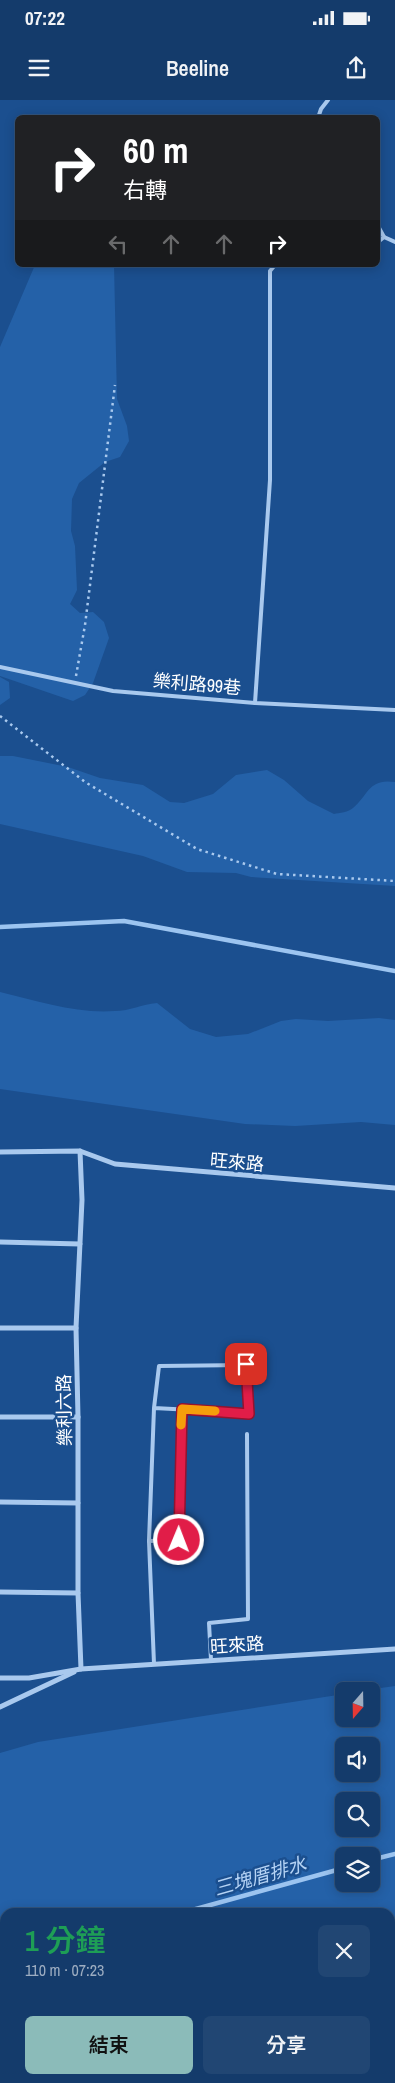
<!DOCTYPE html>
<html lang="zh-TW">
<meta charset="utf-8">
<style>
:root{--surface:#143b6b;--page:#214673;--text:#f1f3f6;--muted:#9dadc1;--line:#33557e;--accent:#8bbbb9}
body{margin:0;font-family:"Archivo Narrow","Noto Sans TC",sans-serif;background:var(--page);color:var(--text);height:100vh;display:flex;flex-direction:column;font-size:19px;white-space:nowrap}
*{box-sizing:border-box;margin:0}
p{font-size:16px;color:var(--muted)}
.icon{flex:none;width:28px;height:28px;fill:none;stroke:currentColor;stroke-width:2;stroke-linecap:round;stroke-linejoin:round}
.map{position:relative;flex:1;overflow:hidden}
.details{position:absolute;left:0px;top:1808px;width:395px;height:176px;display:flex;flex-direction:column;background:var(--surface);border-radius:15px 15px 0 0;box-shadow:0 2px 12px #0003,0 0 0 1px var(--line)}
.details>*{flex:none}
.top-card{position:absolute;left:15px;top:15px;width:365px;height:152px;border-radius:8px;box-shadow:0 2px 12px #0003,0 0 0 1px var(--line);background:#202124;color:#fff;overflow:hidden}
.needle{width:32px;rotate:200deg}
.fabs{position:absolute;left:335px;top:1582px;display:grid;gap:10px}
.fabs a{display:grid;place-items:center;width:45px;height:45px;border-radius:8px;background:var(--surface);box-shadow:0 2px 12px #0003,0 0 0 1px var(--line);font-size:25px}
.pin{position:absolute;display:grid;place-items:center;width:42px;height:42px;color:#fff;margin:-21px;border-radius:10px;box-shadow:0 2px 8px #0006}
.me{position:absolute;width:55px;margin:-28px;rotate:1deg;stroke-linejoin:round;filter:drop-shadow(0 0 4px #0008)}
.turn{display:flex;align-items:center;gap:18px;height:105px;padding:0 25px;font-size:22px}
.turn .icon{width:65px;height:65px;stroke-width:2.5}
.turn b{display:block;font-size:35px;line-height:42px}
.lanes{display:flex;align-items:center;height:48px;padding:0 25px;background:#0003;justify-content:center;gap:25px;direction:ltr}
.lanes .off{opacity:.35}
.round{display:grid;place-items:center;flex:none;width:52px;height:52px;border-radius:8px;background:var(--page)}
.head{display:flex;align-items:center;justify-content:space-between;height:85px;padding:0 25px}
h1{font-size:30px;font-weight:600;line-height:38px;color:#1e9e55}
.button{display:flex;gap:10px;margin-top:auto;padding:10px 25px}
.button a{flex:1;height:58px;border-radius:8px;background:var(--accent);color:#111;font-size:20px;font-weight:600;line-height:58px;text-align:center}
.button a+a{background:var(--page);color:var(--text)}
.status{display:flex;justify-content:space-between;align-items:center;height:35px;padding:0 25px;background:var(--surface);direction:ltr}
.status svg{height:14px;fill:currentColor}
header{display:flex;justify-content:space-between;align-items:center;height:65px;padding:0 25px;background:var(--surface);font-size:22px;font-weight:600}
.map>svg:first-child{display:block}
</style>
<div class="status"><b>07:22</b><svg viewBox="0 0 49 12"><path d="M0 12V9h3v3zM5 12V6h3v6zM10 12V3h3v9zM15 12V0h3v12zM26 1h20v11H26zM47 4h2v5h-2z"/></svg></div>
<header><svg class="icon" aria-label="menu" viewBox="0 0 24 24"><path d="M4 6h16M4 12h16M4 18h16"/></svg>Beeline<svg class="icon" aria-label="share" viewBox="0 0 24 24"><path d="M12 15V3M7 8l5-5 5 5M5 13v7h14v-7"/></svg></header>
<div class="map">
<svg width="395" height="1983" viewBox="0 0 395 1983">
<rect width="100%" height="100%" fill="#1b4f8f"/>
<g fill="#2461a8" fill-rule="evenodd">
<path d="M35 165H114L117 299 127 326 129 341 120 357 105 362 79 383 72 399 71 431 75 446 77 490 70 504 80 513 93 512 104 522 109 538 93 583 85 595 73 601 0 576V247Z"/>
<path d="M0 577 9 582 10 598 0 605Z"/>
<path d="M0 656H13L68 667 100 678 143 685 170 702 184 703 213 694 236 675 267 670 284 680 308 701 334 714C339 713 349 712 353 708 369 694 369 678 395 682V786L251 777 236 773 187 772 143 756 0 724Z"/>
<path d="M0 892C38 901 77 914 115 911 130 911 142 904 157 903L190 929 216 937 248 934 281 921 296 919 328 921 379 918 395 920V1025L361 1022 295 1026 245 1024 0 989Z"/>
<path d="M395 1586V1983H176L174 1979H390V1812H5V1972H0V1653L38 1642 344 1594V1619H371V1591H359ZM371 1646V1674H344V1646ZM371 1701V1729H344V1701ZM371 1756V1784H344V1756Z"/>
</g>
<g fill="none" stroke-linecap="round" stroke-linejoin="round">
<g stroke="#9cc4f0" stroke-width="4.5">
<path d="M0 827 124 821 395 871"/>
<path d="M371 1760 395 1754"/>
<path d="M185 1812 344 1768"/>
<path d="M0 1865 5 1864"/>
</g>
<g stroke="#a9c9ee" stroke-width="2.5" stroke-dasharray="2.5 4" stroke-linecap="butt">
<path d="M76 576 85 525 115 285"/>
<path d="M0 616 85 682 197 749 277 774 395 781"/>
</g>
<g stroke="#a9c9ee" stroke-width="4">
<path d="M318 18 321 9 328 0"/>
<path d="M378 126 384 137 378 142"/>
<path d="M384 137 395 142"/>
<path d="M0 567 113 591 255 603 395 610"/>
<path d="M255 603 270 380V171L275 165"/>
<path d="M149 1441 179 1440 182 1309"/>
<path d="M211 1560 209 1523 248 1519 247 1334"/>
<path d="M154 1564 149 1441 154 1308 249 1313 246 1265 159 1266 154 1308"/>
</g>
<g stroke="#a9c9ee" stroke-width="5">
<path d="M80 1051 82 1100 76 1228 78 1317V1493L81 1569"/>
<path d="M0 1052 80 1051 115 1064 395 1088"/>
<path d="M0 1142 80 1144"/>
<path d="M0 1228H76"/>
<path d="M0 1317H78"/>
<path d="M0 1402 78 1403"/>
<path d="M0 1492 78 1493"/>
<path d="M0 1578H29L81 1569 395 1549"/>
<path d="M0 1607 74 1572"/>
</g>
</g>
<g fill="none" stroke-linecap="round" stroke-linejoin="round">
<g stroke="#92132f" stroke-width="12">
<path id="route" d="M179 1440 182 1309 249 1314 246 1264"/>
</g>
<use href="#route" stroke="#e11d48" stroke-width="9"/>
<path stroke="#f59e0b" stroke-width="9" d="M181 1325 182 1309 215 1311"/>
</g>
<g text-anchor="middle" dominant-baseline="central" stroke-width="5" stroke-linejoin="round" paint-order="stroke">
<g font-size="18" fill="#fff" stroke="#1b4f8f">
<text transform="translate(197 584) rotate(5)">樂利路99巷</text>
<text transform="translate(237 1062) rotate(5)">旺來路</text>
<text transform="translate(64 1310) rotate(-91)">樂利六路</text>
<text transform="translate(237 1545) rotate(-4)">旺來路</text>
</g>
<g font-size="19" font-style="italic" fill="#b5d3f5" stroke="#1b4f8f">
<text transform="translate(260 1776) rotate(-16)">三塊厝排水</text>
</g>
</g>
</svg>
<div class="fabs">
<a><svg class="needle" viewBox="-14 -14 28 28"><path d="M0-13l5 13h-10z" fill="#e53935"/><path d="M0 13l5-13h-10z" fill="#9dadc1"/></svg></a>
<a><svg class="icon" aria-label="sound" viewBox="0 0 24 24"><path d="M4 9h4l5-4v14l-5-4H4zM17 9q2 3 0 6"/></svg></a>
<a><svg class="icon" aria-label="search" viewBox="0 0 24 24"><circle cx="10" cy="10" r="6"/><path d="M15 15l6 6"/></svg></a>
<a><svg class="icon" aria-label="layers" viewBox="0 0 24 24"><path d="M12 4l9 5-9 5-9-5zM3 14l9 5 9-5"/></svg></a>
</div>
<div class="pin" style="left:246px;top:1264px;background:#d93025"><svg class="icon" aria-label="arrive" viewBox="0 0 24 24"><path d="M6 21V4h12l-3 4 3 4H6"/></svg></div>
<svg class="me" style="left:179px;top:1440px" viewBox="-20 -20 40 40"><circle r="17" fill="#e11d48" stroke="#fff" stroke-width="3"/><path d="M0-11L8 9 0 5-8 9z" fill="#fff"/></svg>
<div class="top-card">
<div class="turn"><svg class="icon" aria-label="right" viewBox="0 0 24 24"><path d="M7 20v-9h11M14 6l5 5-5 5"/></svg><div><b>60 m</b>右轉</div></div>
<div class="lanes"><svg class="icon off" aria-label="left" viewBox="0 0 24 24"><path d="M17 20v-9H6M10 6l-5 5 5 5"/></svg><svg class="icon off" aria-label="ahead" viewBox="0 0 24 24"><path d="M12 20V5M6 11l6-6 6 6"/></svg><svg class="icon off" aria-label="ahead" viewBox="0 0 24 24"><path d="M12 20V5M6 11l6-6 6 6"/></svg><svg class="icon" aria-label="right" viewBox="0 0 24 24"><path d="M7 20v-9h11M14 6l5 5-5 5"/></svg></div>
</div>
<section class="details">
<div class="head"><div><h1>1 分鐘</h1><p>110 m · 07:23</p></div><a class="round"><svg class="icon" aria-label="close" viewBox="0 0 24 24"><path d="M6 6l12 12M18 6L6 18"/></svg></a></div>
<div class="button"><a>結束</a><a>分享</a></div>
</section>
</div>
